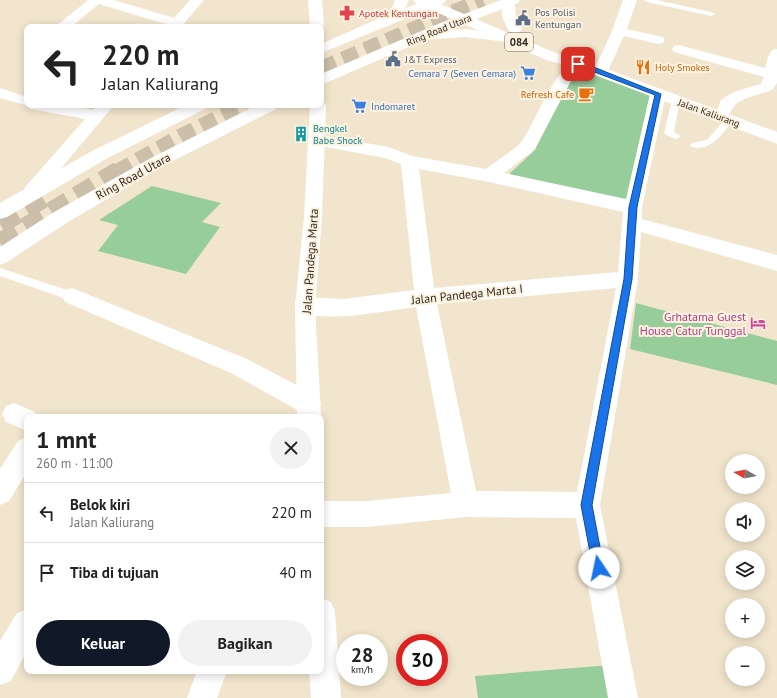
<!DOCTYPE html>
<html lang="id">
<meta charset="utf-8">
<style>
:root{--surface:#fff;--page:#f2f2f2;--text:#222;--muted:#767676;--line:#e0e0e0;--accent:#111827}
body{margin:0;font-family:"PT Sans",sans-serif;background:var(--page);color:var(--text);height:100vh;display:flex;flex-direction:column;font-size:15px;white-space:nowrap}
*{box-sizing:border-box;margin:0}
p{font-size:13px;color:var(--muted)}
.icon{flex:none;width:22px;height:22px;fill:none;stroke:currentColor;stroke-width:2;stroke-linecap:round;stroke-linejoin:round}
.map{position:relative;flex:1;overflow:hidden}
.drawer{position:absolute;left:24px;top:414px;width:300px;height:260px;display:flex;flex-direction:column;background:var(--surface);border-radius:8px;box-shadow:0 2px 10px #0003}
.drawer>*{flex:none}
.banner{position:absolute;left:24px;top:24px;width:300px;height:84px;border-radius:8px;box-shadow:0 2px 10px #0003;background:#fff;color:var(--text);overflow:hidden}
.needle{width:26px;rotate:279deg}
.buttons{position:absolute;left:725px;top:454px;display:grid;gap:8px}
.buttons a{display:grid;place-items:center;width:40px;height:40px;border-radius:50%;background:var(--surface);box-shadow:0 2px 10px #0003;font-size:20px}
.speed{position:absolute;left:336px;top:634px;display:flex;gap:8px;font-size:20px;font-weight:700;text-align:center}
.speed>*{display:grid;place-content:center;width:52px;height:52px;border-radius:50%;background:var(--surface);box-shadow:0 2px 10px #0003;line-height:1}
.speed small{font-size:10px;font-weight:400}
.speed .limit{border:6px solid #d22;background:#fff;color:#111}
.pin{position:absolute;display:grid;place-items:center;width:34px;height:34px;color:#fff;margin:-17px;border-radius:8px;box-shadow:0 2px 6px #0006}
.me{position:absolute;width:44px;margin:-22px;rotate:349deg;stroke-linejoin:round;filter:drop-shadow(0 0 3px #0008)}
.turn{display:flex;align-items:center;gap:14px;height:84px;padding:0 12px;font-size:18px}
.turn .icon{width:52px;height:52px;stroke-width:2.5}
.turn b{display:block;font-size:28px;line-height:34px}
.round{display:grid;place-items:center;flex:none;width:42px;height:42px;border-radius:21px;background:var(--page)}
.summary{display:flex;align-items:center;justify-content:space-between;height:68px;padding:0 12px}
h1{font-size:24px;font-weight:800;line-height:30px}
.cta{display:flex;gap:8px;margin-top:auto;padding:8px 12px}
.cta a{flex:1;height:46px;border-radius:24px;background:var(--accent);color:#fff;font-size:16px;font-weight:800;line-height:46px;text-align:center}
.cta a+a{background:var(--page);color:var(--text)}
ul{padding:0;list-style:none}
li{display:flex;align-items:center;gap:12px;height:60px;padding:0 12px;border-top:1px solid var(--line)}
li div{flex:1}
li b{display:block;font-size:15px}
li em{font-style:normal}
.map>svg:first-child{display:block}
</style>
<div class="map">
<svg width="777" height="698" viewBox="0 0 777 698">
<rect width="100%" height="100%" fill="#f2e5cd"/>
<g fill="#97cc9b">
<path d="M575 71 586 72 650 95 626 201 508 175 535 150Z"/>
<path d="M152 186 221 203 202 222 220 227 186 274 98 251 118 225 99 220Z"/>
<path d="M636 303 777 341V385L630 349Z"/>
<path d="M611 665 613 698H478L475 676Z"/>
</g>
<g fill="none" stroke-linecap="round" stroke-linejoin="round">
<g stroke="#cbbfaa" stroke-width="16" stroke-dasharray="16 8" stroke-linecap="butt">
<path d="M321 69 483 0"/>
<path d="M117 172 182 136 245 105"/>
</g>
<g stroke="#cbbfaa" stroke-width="20" stroke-dasharray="20 10" stroke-linecap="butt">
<path d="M0 224 50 194"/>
<path d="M0 243 119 171"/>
</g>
<g fill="#fff" fill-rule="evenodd">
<path d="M643 0H657L711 12 715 14 711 16 647 2Z"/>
<path d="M676 98 680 101 674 132 681 136 676 139 666 135 664 133 672 101Z"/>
<path d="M729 117 733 120C724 133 710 152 692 147L690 145 692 143 707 140 726 118Z"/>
<path d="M0 268 76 293 78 296 76 299 72 301 0 276Z"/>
</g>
<g fill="#fff" fill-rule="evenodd">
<path d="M88 0H114L174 18 190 0H204L181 27H167L169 25 99 4 71 27H55Z"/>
<path d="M308 0H322L324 27 322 30 321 27H310Z"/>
<path d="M623 0H637L627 29 663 37 665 40 663 43 658 44 624 36 606 75 601 77 596 75 593 72 612 31Z"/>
<path d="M679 45 765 68 768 57 772 50 777 49V83L772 90C761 94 749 96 739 102 728 108 731 125 712 120L710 116 718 108 721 100 725 97 736 91 761 84 764 77 674 52 672 49 674 46Z"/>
<path d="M579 60 584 61 586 64 571 81 534 150 504 173 626 199 650 94 652 91 658 89 664 91 666 94 642 207V219L777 255V271L641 232 638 279 600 505 638 698H608L576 518 466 517 367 527H321V501H367L451 493 416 307C382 311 331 323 298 312L295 306 298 300 305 297 344 299 414 290 401 164 385 158 310 144 308 140 310 136 316 134 388 147 412 156 486 169C495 162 516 149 522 141 536 121 555 65 579 60ZM419 169 489 182 623 212 618 272 434 288ZM616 288 577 492 476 491 437 304Z"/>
<path d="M0 88 27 97V105H64L93 110 97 105H114L38 196 32 197 26 196 23 191 26 186 85 119 36 110 30 109 29 106 0 98Z"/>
<path d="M72 288 247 359 317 396 321 404 317 412 309 415 301 412 231 373 65 302 62 296 65 290Z"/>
<path d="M14 403 35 412 38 417H27V431L6 422 2 414 6 406Z"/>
<path d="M27 437V472L9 501 0 505V469L18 441Z"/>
<path d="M27 609V651L11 681 0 685V641L17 613Z"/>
<path d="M197 671H227L217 698H187Z"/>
</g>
<g fill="#fff" fill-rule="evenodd">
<path d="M427 0H446L444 3 321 53V44L382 17Z"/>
<path d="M501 0H520L518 3 448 30 321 85V74L438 24Z"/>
<path d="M321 101 326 105 322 217 315 306 321 417H297L295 306 304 217 310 105H321Z"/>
<path d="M186 105H207L205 109 104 160 7 217 0 219V203L92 151Z"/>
<path d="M257 105H278L276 109 163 166 68 222 7 262 0 265V247L54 212 151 158Z"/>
<path d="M321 598 331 602 335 612 341 698H311L309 671H321Z"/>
</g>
<g fill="#fff" fill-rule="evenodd">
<path d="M395 0H409C404 11 395 26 382 23L380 20 393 6Z"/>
<path d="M413 0H431L558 54 580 59 777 132V144L571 66 549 61 415 3Z"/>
<path d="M504 0H514L516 16 522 29 520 32 515 33 510 32C504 23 498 11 504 0Z"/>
</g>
<path fill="#fff" fill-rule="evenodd" d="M465 29 508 34 513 35 515 38 513 41 508 42 465 37 422 40 417 39 415 36 417 33 422 32Z"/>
</g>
<path fill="#1a73e8" stroke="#114b97" d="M576 62H581L661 94 637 207 632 279 592 505 604 568 603 572 599 574 595 572 593 568 581 505 624 279 629 207 655 95 576 65Z"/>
<defs>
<g id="pharmacy-bare" transform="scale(1.2)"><path d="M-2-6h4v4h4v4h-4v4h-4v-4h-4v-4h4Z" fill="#e0444e" stroke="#fdf2df" stroke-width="2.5" paint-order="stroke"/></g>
<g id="civic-bare" transform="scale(1.2)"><path d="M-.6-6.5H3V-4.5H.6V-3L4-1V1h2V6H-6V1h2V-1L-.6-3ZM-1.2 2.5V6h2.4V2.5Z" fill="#5c6f8a" stroke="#fdf2df" stroke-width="2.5" paint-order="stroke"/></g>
<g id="restaurant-bare" transform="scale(1.2)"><path d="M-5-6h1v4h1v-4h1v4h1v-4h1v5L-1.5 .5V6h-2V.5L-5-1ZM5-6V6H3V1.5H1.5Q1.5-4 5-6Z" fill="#e8710a" stroke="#fdf2df" stroke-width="2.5" paint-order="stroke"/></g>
<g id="supermarket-bare" transform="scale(1.2)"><path d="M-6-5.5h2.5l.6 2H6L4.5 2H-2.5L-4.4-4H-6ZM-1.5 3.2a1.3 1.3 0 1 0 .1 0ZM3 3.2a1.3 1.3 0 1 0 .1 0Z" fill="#3f7fe0" stroke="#fdf2df" stroke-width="2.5" paint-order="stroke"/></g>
<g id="cafe-bare" transform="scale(1.2)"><path d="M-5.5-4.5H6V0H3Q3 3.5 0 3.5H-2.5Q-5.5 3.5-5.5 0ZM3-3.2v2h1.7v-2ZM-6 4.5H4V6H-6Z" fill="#e8710a" stroke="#fdf2df" stroke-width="2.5" paint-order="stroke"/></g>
<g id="building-bare" transform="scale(1.2)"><path d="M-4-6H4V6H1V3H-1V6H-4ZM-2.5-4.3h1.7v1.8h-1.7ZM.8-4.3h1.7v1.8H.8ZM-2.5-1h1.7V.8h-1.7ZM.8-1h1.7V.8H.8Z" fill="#0f9aa8" stroke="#fdf2df" stroke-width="2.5" paint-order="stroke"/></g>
<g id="hotel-bare" transform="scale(1.2)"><path d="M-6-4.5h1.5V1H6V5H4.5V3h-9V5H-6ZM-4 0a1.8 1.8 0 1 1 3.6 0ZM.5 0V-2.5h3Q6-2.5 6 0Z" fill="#d1479c" stroke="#fdf2df" stroke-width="2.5" paint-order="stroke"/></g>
</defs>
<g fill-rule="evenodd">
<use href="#pharmacy-bare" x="347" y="13"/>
<use href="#civic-bare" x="523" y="18"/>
<use href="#civic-bare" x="393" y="59"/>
<use href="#restaurant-bare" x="643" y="67"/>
<use href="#supermarket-bare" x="528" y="73"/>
<use href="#cafe-bare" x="586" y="94"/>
<use href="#supermarket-bare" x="359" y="106"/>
<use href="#building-bare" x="301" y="134"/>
<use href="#hotel-bare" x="758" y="323"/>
</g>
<g text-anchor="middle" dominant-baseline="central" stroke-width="4" stroke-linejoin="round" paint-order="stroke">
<g font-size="10" fill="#4e5e75" stroke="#fdf2df" text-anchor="start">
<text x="535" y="12">Pos Polisi<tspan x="535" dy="12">Kentungan</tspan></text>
<text x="405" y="59">J&amp;T Express</text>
</g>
<g font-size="10" fill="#be3a42" stroke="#fdf2df" text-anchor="start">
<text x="359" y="13">Apotek Kentungan</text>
</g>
<g font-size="10" fill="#2e2920" stroke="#fdf2df">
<text transform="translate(439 30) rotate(-22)">Ring Road Utara</text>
<text transform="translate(709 113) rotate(20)">Jalan Kaliurang</text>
</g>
<g font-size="10" fill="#c56008" stroke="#fdf2df" text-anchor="start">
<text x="655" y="67">Holy Smokes</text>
<text x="574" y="94" text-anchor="end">Refresh Cafe</text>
</g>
<g font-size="10" fill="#366cbe" stroke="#fdf2df" text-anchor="end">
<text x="516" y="73">Cemara 7 (Seven Cemara)</text>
<text x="371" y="106" text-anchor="start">Indomaret</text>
</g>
<g font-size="10" fill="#0d838f" stroke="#fdf2df" text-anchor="start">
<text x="313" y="128">Bengkel<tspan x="313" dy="12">Babe Shock</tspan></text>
</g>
<rect fill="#fdf2df" stroke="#6c6559" stroke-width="1" x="505" y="33" width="28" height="18" rx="3"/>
<g font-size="11" font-weight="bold" fill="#2e2920">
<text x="519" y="42">084</text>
</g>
<g font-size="12" fill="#2e2920" stroke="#fdf2df">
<text transform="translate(133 176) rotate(-29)">Ring Road Utara</text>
<text transform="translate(310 261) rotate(-86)">Jalan Pandega Marta</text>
<text transform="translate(467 294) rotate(-6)">Jalan Pandega Marta I</text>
</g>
<g font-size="12" fill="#b23c85" stroke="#fdf2df" text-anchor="end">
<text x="746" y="316">Grhatama Guest<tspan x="746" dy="14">House Catur Tunggal</tspan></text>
</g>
</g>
</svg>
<div class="buttons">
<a><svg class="needle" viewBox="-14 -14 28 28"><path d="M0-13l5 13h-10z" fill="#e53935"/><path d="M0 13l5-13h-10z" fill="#767676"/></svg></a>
<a><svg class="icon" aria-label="sound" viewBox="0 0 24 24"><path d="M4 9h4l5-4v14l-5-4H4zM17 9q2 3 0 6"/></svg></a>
<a><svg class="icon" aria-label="layers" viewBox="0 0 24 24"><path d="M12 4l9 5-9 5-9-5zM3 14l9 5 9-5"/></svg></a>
<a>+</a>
<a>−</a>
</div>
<div class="speed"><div>28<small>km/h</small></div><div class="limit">30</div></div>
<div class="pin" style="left:578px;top:64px;background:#d93025"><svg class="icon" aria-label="arrive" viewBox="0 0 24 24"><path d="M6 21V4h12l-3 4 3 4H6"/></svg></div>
<svg class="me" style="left:599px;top:568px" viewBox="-20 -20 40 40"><circle r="19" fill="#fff"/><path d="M0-13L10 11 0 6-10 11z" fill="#1a73e8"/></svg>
<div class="banner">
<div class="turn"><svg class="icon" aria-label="left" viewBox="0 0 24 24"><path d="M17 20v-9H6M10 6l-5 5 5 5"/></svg><div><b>220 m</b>Jalan Kaliurang</div></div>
</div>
<section class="drawer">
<div class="summary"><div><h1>1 mnt</h1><p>260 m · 11:00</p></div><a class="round"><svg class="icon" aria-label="close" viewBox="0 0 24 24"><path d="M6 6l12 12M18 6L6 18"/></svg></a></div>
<ul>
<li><svg class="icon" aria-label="left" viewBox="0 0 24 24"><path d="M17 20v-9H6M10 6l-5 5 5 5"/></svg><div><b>Belok kiri</b><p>Jalan Kaliurang</p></div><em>220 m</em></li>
<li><svg class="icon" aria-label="arrive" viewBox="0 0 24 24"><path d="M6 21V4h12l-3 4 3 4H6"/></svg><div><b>Tiba di tujuan</b></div><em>40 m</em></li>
</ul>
<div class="cta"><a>Keluar</a><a>Bagikan</a></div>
</section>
</div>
